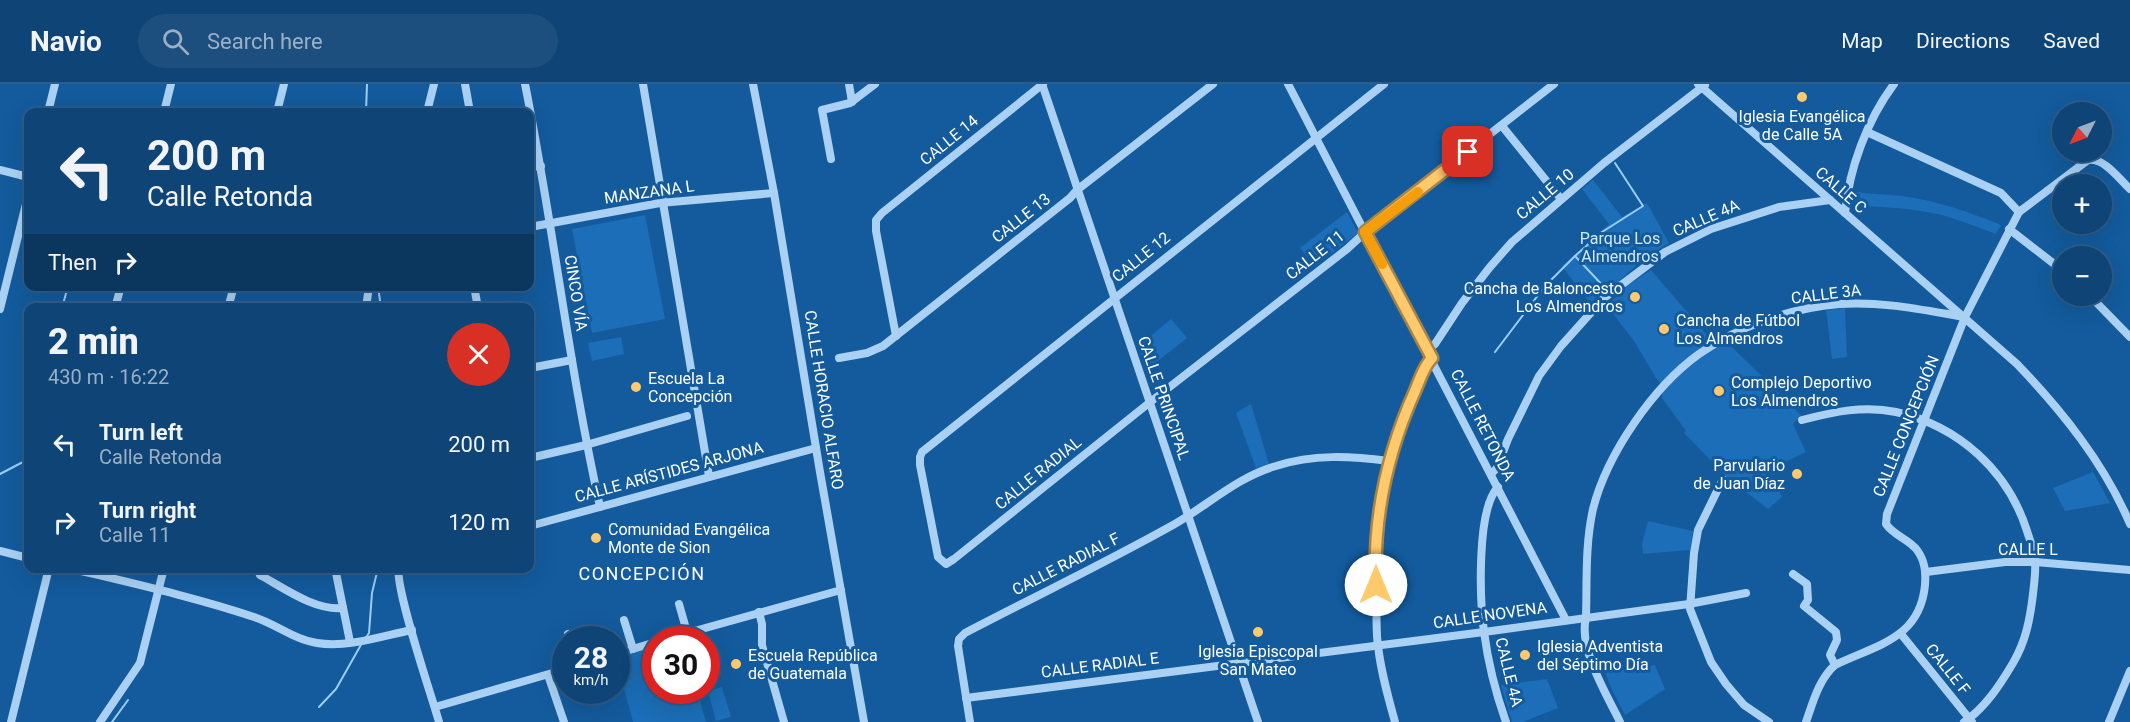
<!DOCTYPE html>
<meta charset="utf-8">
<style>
:root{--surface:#0e4476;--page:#1c4e7e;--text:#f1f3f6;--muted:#9bb0c5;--line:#2e5c88}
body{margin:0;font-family:Roboto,sans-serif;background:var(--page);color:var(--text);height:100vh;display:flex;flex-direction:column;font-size:22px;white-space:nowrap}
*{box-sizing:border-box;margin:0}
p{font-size:20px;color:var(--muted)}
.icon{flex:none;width:33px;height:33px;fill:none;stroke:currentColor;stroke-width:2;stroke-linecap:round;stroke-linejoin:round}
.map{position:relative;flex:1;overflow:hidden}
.panel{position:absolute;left:24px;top:219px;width:510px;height:270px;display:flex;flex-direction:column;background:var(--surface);border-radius:12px;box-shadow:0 6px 24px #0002,0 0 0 2px var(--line)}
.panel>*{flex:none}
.banner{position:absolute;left:24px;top:24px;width:510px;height:183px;border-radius:12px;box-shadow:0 6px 24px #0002,0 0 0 2px var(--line);background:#0e4476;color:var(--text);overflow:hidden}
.needle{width:39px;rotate:228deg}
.buttons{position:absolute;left:2052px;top:18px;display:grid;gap:12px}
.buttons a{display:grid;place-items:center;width:60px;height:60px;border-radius:50%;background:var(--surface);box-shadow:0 6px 24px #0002,0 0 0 2px var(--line);font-size:30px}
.speed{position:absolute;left:552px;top:542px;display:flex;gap:12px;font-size:30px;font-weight:700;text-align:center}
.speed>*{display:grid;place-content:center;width:78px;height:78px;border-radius:50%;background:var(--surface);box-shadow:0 6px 24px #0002,0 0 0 2px var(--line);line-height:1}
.speed small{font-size:15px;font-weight:400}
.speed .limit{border:9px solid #d22;background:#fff;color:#111}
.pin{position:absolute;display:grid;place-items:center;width:51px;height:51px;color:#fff;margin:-26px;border-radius:12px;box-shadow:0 3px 9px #0006}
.me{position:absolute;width:66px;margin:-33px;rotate:0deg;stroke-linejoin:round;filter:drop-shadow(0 0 4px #0008)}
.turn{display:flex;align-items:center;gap:21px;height:126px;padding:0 24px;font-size:27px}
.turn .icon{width:78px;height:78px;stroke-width:2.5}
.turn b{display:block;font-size:42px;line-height:51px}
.then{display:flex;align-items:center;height:57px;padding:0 24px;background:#0003;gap:12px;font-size:22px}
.round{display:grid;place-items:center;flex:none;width:63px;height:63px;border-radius:32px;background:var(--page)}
.overview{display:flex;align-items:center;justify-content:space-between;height:102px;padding:0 24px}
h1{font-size:36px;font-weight:800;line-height:45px}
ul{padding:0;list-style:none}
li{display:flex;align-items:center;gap:18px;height:78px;padding:0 24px}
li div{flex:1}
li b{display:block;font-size:22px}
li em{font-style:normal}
header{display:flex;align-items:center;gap:36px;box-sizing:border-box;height:84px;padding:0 30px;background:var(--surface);border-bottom:2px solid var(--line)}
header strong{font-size:28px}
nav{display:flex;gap:33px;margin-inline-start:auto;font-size:21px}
.search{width:420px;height:54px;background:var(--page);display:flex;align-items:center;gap:15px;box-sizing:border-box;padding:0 21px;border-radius:33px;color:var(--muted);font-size:22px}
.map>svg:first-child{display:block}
</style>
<header>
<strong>Navio</strong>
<div class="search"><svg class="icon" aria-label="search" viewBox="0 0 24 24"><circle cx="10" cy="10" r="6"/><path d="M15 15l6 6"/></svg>Search here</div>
<nav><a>Map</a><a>Directions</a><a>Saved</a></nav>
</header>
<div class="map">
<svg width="2130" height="638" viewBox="0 0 2130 638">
<rect width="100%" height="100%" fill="#135b9d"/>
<g fill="#1b6eb7">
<path d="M1593 96 1622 133 1647 119 1669 159 1642 176 1592 222 1562 182 1609 140 1582 105Z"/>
<path d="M1853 107C1871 111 1886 110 1903 112 1937 117 1970 128 2001 141L1996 150C1977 143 1958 135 1938 130 1913 125 1889 123 1864 122L1860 125 1853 118Z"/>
<path d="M1347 128 1358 149 1315 182 1300 164Z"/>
<path d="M645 131 665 235 592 249 572 145Z"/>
<path d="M1651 186 1712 257 1729 260 1801 331 1793 340 1806 368 1769 386 1782 413 1768 425 1729 395 1684 349 1686 347 1662 314 1661 300 1656 294 1634 257 1607 222 1627 202Z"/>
<path d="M1845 224 1847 273 1832 275 1826 226Z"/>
<path d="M1171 235 1187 254 1145 287 1139 262Z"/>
<path d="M621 253 624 270 592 277 588 259Z"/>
<path d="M1251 320 1269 380 1256 384 1236 329Z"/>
<path d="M2093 388 2110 419 2065 427 2053 404Z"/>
<path d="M1648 437 1693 447 1690 466 1643 470 1642 460Z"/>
<path d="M655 562 656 606H697L706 638H633L617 579V573Z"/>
<path d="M1655 581 1665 605 1625 631 1611 604 1605 588Z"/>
<path d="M1547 595 1558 624 1523 638H1512L1501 601Z"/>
<path d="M722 603 731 633 716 637 708 607Z"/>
</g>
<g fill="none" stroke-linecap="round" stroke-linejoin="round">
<g stroke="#9ccdf7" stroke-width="2">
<path d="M366 28 367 0"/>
<path d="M378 202 381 224"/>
<path d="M1606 205 1575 172 1602 148 1643 122 1615 79"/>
<path d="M62 224 68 202"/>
<path d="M1495 268 1545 202 1575 172"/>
<path d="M0 390 23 378 28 364"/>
<path d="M365 555 369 549 372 509 378 484"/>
<path d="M319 623 336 605 362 559"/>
<path d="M112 638 128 616"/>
</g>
<g stroke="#aad1f4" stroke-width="8">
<path d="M465 0 470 28"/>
<path d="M525 0C553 140 569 283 600 423"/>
<path d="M643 0 709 392"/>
<path d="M753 0 774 109 820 388 864 638"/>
<path d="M849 0 852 18"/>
<path d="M1042 0 1258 638"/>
<path d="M1288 0 1566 536"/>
<path d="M1384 0 922 368 920 373V381L938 473 946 480 954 475 1149 319 1347 165 1372 142 1554 0"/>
<path d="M1698 0 2017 280C2062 327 2104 379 2130 440"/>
<path d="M48 28 55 0"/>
<path d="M164 28 171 0"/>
<path d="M277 28 284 0"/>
<path d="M427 28 434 0"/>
<path d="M1502 42 1561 115"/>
<path d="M1867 48 2001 109 2019 128"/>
<path d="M831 75 822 26 850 19 875 0"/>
<path d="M530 83 541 82"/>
<path d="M0 86 28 93"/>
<path d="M1845 129C1849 85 1867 36 1894 0"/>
<path d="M530 143 660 119 774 109"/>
<path d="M2009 145 2062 186"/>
<path d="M474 202 478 224"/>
<path d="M2090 212 2130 253"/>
<path d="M115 224 121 202"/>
<path d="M228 224 234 202"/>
<path d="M366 224 369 202"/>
<path d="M0 225 28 112"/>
<path d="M896 252 876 147V136L882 129 1043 0"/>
<path d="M1428 266 1435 260 1462 219 1490 183 1512 158 1604 79 1705 1"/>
<path d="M839 274 867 269 883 262 1070 114 1077 106 1213 0"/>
<path d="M530 284 572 276"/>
<path d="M1802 336C1833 328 1864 321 1896 328 1959 342 2008 387 2027 447 2030 457 2035 468 2035 478 2036 488 2034 500 2033 510 2030 535 2026 557 2013 579 2000 601 1985 624 1964 638"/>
<path d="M530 374 586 361 687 332"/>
<path d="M1491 390 1497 384 1508 355 1539 292 1561 262 1604 214 1665 168 1711 145 1779 123 1830 116"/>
<path d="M1723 395 1698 446 1694 469 1690 525 1711 578 1726 600 1744 621 1769 638"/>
<path d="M1498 403C1476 426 1480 517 1484 548 1488 578 1496 610 1506 638"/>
<path d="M530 442 816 364"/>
<path d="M0 467 28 474"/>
<path d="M69 484C131 499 194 513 254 533 276 540 295 556 317 559 348 564 382 552 412 546"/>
<path d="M335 484 350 558"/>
<path d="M399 484C394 502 432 613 439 638"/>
<path d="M1926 488 2005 478H2035L2130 486"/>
<path d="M1793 490 1807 500 1808 516 1804 522 1836 548 1837 556 1830 571 1835 581"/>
<path d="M260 491C284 504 315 527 343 524"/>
<path d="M679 520 687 548"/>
<path d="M759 528 762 540V561L784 638"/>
<path d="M624 536 633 565"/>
<path d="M568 550 570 555"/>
<path d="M1901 550 1972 638"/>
<path d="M666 555 841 506"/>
<path d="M616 570 656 558"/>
<path d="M548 591 564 638"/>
<path d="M966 614 1484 548 1689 520 1746 509"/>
<path d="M435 623 566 585"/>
<path d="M11 638 49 484"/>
<path d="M100 638 140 579 164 484"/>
<path d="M970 638 958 562 959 555 965 549C1034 513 1105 479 1173 441 1207 422 1237 393 1276 382 1313 370 1350 372 1389 377"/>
<path d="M1395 638C1388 613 1381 588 1378 562 1376 549 1377 534 1376 521 1374 451 1382 380 1411 315 1417 302 1422 284 1432 274"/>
<path d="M1620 638C1607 611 1578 564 1586 534 1587 498 1585 461 1593 425 1607 370 1653 303 1699 270 1739 242 1791 224 1839 220 1882 217 1923 226 1965 233"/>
<path d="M1806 638C1813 618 1819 595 1835 581 1876 561 1920 555 1925 501 1926 488 1925 477 1917 466 1909 455 1894 452 1886 440L1887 430 1965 233 2019 128 2088 76C2105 74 2118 94 2130 105"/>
<path d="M2109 638 2130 587"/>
</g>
</g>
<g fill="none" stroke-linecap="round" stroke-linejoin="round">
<g stroke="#a68346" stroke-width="15">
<path id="route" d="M1376 501C1373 434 1388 367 1415 307 1420 296 1423 283 1432 274L1365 148 1468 68"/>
</g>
<use href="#route" stroke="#ffc96c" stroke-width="10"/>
<path stroke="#f59e0b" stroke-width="10" d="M1382 180 1365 148 1418 108"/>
</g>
<g fill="#ffc96c" stroke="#135b9d" stroke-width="2">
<circle cx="1802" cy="13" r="6"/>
<circle cx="1635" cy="213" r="6"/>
<circle cx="1664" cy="245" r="6"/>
<circle cx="636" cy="303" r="6"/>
<circle cx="1719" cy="307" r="6"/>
<circle cx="1797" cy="390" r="6"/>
<circle cx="596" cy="454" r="6"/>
<circle cx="1258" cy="548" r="6"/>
<circle cx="1525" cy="571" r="6"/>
<circle cx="736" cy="580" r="6"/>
</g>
<g text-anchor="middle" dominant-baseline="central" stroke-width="6" stroke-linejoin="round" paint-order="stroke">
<g font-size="16" fill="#fff" stroke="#135b9d" text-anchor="start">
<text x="1802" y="32" text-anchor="middle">Iglesia Evangélica<tspan x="1802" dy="18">de Calle 5A</tspan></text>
<text x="1623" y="204" text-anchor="end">Cancha de Baloncesto<tspan x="1623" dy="18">Los Almendros</tspan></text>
<text x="1676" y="236">Cancha de Fútbol<tspan x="1676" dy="18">Los Almendros</tspan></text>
<text x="648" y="294">Escuela La<tspan x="648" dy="18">Concepción</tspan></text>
<text x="1731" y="298">Complejo Deportivo<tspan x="1731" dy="18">Los Almendros</tspan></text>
<text x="1785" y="381" text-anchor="end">Parvulario<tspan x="1785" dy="18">de Juan Díaz</tspan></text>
<text x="608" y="445">Comunidad Evangélica<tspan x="608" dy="18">Monte de Sion</tspan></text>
<text x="1537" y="562">Iglesia Adventista<tspan x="1537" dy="18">del Séptimo Día</tspan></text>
<text x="1258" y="567" text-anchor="middle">Iglesia Episcopal<tspan x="1258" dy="18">San Mateo</tspan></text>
<text x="748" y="571">Escuela República<tspan x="748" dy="18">de Guatemala</tspan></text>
</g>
<g font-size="16" fill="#fff" stroke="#135b9d">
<text transform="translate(949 56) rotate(-39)">CALLE 14</text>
<text transform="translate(1841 106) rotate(41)">CALLE C</text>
<text transform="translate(649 108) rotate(-8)">MANZANA L</text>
<text transform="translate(1545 110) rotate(-40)">CALLE 10</text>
<text transform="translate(1021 134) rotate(-38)">CALLE 13</text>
<text transform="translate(1706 134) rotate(-23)">CALLE 4A</text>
<text transform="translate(1315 171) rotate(-38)">CALLE 11</text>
<text transform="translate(1141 173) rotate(-39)">CALLE 12</text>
<text transform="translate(576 209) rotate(81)">CINCO VÍA</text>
<text transform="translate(1826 210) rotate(-7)">CALLE 3A</text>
<text transform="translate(1164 314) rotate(71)">CALLE PRINCIPAL</text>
<text transform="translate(824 316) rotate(81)">CALLE HORACIO ALFARO</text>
<text transform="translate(1483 341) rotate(63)">CALLE RETONDA</text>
<text transform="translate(1906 342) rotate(-68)">CALLE CONCEPCIÓN</text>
<text transform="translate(669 388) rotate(-15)">CALLE ARÍSTIDES ARJONA</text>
<text transform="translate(1038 389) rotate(-39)">CALLE RADIAL</text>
<text x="2028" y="465">CALLE L</text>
<text transform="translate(1066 480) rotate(-27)">CALLE RADIAL F</text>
<text transform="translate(1490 531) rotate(-8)">CALLE NOVENA</text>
<text transform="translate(1100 581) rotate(-7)">CALLE RADIAL E</text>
<text transform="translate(1948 585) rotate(51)">CALLE F</text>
<text transform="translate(1509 588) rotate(76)">CALLE 4A</text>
</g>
<g font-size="16" fill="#d2e9fd" stroke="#135b9d">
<text x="1620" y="154">Parque Los<tspan x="1620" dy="18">Almendros</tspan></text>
</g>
<g font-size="18" letter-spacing="1.5" fill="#fff" stroke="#135b9d">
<text x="642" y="489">CONCEPCIÓN</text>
</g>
</g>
</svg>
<div class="buttons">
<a><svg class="needle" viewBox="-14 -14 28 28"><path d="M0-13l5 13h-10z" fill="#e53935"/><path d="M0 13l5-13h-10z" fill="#9bb0c5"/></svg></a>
<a>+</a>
<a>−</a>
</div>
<div class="speed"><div>28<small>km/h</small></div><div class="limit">30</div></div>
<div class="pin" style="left:1468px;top:68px;background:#d93025"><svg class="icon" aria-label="arrive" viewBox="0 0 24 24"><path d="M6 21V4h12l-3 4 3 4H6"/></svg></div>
<svg class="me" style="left:1376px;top:501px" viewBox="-20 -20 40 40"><circle r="19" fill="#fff"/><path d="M0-13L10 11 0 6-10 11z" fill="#ffc96c"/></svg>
<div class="banner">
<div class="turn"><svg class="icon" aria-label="left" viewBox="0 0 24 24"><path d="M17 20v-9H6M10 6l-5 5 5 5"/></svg><div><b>200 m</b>Calle Retonda</div></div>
<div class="then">Then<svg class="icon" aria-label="right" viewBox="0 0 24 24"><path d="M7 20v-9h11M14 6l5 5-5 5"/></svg></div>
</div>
<section class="panel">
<div class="overview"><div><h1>2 min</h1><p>430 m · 16:22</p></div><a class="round" style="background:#d93025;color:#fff"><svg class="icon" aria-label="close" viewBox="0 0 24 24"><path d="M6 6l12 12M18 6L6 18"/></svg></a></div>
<ul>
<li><svg class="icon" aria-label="left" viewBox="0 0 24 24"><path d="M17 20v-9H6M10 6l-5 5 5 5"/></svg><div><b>Turn left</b><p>Calle Retonda</p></div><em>200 m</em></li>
<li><svg class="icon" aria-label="right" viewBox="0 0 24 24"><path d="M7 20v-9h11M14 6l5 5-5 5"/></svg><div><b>Turn right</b><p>Calle 11</p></div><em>120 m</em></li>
</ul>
</section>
</div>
